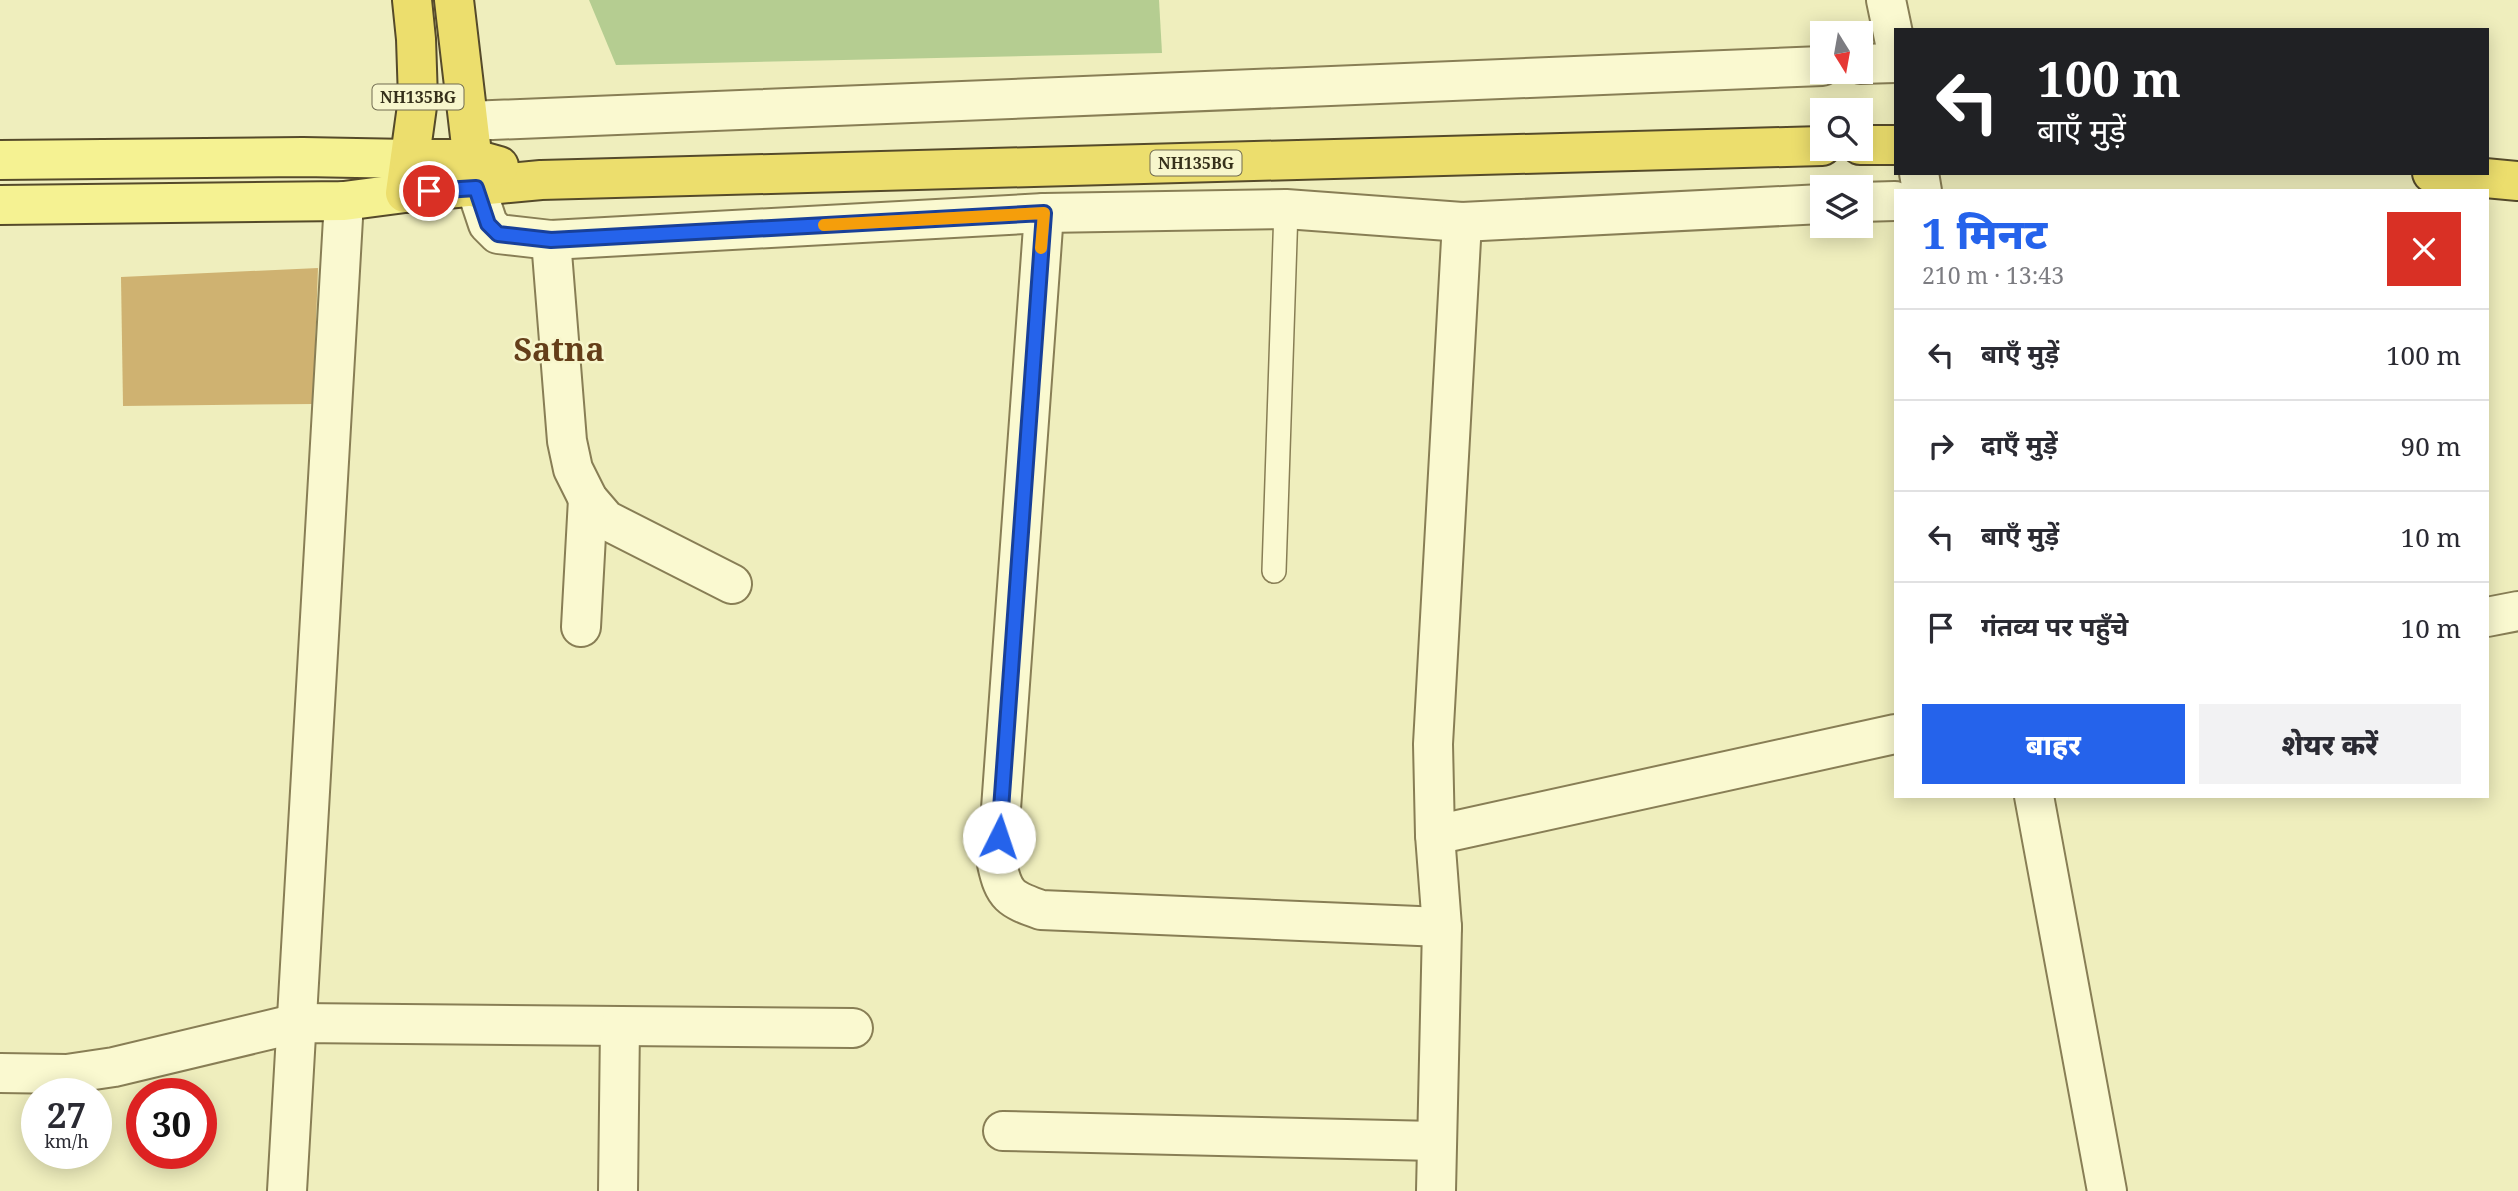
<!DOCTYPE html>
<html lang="hi">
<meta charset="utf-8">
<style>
:root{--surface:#fff;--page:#f2f2f3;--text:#2b2b33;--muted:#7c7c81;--line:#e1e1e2;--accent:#2563eb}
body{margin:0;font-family:"Noto Serif","Noto Sans Devanagari",serif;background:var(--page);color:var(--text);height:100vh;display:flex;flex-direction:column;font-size:26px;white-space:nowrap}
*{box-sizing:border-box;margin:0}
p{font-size:23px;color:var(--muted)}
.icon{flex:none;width:38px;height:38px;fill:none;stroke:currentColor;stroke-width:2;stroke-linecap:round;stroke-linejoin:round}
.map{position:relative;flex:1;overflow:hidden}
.side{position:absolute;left:1894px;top:189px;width:595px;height:609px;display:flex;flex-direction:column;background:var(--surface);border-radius:0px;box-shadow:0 4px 18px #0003}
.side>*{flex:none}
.hud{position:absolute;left:1894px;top:28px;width:595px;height:147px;border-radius:0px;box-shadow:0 4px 18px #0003;background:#202124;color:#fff;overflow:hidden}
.needle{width:46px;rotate:169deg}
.tools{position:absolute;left:1810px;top:21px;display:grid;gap:14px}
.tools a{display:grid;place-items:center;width:63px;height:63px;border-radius:0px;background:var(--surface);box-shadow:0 4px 18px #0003;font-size:35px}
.speed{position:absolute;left:21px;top:1078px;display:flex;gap:14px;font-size:35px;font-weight:700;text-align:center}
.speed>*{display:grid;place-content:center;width:91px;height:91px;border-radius:50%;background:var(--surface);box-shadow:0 4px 18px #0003;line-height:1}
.speed small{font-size:18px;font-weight:400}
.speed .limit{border:10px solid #d22;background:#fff;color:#111}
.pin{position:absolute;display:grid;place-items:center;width:60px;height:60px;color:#fff;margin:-30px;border:4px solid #fff;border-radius:50%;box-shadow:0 2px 7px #0007}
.me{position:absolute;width:77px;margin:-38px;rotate:4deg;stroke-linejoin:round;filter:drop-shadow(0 0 5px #0008)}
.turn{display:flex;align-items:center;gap:24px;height:147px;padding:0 28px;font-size:32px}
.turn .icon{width:91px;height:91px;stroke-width:2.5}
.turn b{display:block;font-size:49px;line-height:60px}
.round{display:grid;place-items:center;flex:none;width:74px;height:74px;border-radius:0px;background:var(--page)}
.headline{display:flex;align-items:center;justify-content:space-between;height:119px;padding:0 28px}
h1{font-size:42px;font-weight:800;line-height:52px;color:var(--accent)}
.action{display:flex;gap:14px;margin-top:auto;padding:14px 28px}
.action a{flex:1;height:80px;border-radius:0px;background:var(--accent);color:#fff;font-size:28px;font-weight:800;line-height:80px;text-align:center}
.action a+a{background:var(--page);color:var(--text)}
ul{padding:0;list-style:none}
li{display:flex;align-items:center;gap:21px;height:91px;padding:0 28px;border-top:2px solid var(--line)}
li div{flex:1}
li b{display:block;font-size:26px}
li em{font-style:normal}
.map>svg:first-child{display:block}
</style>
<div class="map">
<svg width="2518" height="1191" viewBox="0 0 2518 1191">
<rect width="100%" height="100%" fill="#efeebd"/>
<path fill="#b5cd91" d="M589 0H1159L1162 53 616 65Z"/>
<path fill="#cfb271" d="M318 268 313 404 123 406 121 277Z"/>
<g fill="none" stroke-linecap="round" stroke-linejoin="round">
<g stroke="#887e55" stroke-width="26">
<path id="service" d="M1274 571 1286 209"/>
</g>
<g stroke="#887e55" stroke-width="42">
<g id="minor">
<path d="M1860 64 1895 63"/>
<path d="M469 121 1822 66"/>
<path d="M476 188 488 224 498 234 551 240 1044 213 1286 209 1462 222 1822 204"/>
<path d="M1860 202 1895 201"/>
<path d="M1044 213 997 864C1004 896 1010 899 1041 910L1442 927"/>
<path d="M551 240 567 441 573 469 588 499 606 520 732 584"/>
<path d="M2487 617 2518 611"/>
<path d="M581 627 588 499"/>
<path d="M1435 835 1895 734"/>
<path d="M0 1073 67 1074 114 1067 298 1023 853 1028"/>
<path d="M1003 1131 1436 1141"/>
<path d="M618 1191 620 1026"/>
<path d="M1436 1191 1442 927 1435 835 1433 744 1462 222"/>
</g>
</g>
<g stroke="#887e55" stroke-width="42">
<g id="tertiary">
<path d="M1886 0 1895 43"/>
<path d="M1919 173 1922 191"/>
<path d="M2034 796 2107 1191"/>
<path d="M287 1191 344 201"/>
</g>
</g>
<g stroke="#554a2a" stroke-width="42">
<g id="primary">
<path d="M0 160 303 157 410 159"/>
<path d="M0 205 344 201 405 193"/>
</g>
</g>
<g stroke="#554a2a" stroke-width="42">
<g id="trunk">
<path d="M412 0 416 39 418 99 405 193 541 180 1822 146"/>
<path d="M454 0 476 188"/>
<path d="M1860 145H1895"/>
<path d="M410 159H474L499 166"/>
<path d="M2432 173 2518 181"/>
</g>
</g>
<use href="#service" stroke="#faf9d0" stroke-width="23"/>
<use href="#minor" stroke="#faf9d0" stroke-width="38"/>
<use href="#tertiary" stroke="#faf9d0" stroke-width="38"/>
<use href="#primary" stroke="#f5f292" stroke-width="38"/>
<use href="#trunk" stroke="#ecde6d" stroke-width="38"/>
</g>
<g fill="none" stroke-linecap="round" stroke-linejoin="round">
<g stroke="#184099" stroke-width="18">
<path id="route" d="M429 191 476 188 488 224 498 234 551 240 1044 213 999 837"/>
</g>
<use href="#route" stroke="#2563eb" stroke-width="12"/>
<path stroke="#f59e0b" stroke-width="12" d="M824 225 1044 213 1041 248"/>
</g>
<g text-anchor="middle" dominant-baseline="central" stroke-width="5" stroke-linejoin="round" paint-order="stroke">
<g fill="#f7f6cc" stroke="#706b50" stroke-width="2">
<rect x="372.5" y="84.5" width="91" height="25" rx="5"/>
<rect x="1150.5" y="150.5" width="91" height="25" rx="5"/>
</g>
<g font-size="16" font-weight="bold" fill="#36301b">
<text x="418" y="97">NH135BG</text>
<text x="1196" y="163">NH135BG</text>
</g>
<g font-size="32" font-weight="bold" fill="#643e19" stroke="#f7f6cc">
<text x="559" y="348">Satna</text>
</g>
</g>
</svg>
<div class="tools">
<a><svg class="needle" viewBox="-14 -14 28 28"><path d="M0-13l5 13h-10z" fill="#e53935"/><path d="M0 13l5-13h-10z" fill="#7c7c81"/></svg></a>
<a><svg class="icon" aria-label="search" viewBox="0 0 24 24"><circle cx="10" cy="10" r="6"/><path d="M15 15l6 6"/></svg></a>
<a><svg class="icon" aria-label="layers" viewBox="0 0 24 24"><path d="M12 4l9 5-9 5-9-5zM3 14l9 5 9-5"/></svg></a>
</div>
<div class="speed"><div>27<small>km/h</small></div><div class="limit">30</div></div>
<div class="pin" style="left:429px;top:191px;background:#d93025"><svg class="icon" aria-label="arrive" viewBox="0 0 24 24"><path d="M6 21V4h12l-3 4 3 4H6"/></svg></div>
<svg class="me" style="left:999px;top:837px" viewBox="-20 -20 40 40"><circle r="19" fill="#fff"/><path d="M0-13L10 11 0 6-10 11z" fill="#2563eb"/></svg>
<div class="hud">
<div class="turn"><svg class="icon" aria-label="left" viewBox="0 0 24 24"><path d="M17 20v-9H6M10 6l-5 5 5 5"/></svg><div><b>100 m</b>बाएँ मुड़ें</div></div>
</div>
<section class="side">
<div class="headline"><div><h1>1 मिनट</h1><p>210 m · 13:43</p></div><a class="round" style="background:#d93025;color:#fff"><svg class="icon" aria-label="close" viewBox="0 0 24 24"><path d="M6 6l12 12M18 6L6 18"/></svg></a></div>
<ul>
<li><svg class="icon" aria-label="left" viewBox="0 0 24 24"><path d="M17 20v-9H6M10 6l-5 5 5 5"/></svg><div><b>बाएँ मुड़ें</b></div><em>100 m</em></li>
<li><svg class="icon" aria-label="right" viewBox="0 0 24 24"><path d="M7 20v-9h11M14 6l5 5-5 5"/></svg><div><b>दाएँ मुड़ें</b></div><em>90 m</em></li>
<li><svg class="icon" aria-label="left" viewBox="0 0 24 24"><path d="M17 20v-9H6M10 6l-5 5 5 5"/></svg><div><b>बाएँ मुड़ें</b></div><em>10 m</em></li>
<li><svg class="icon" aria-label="arrive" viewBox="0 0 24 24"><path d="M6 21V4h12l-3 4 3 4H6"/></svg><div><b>गंतव्य पर पहुँचे</b></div><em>10 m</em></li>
</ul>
<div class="action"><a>बाहर</a><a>शेयर करें</a></div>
</section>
</div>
